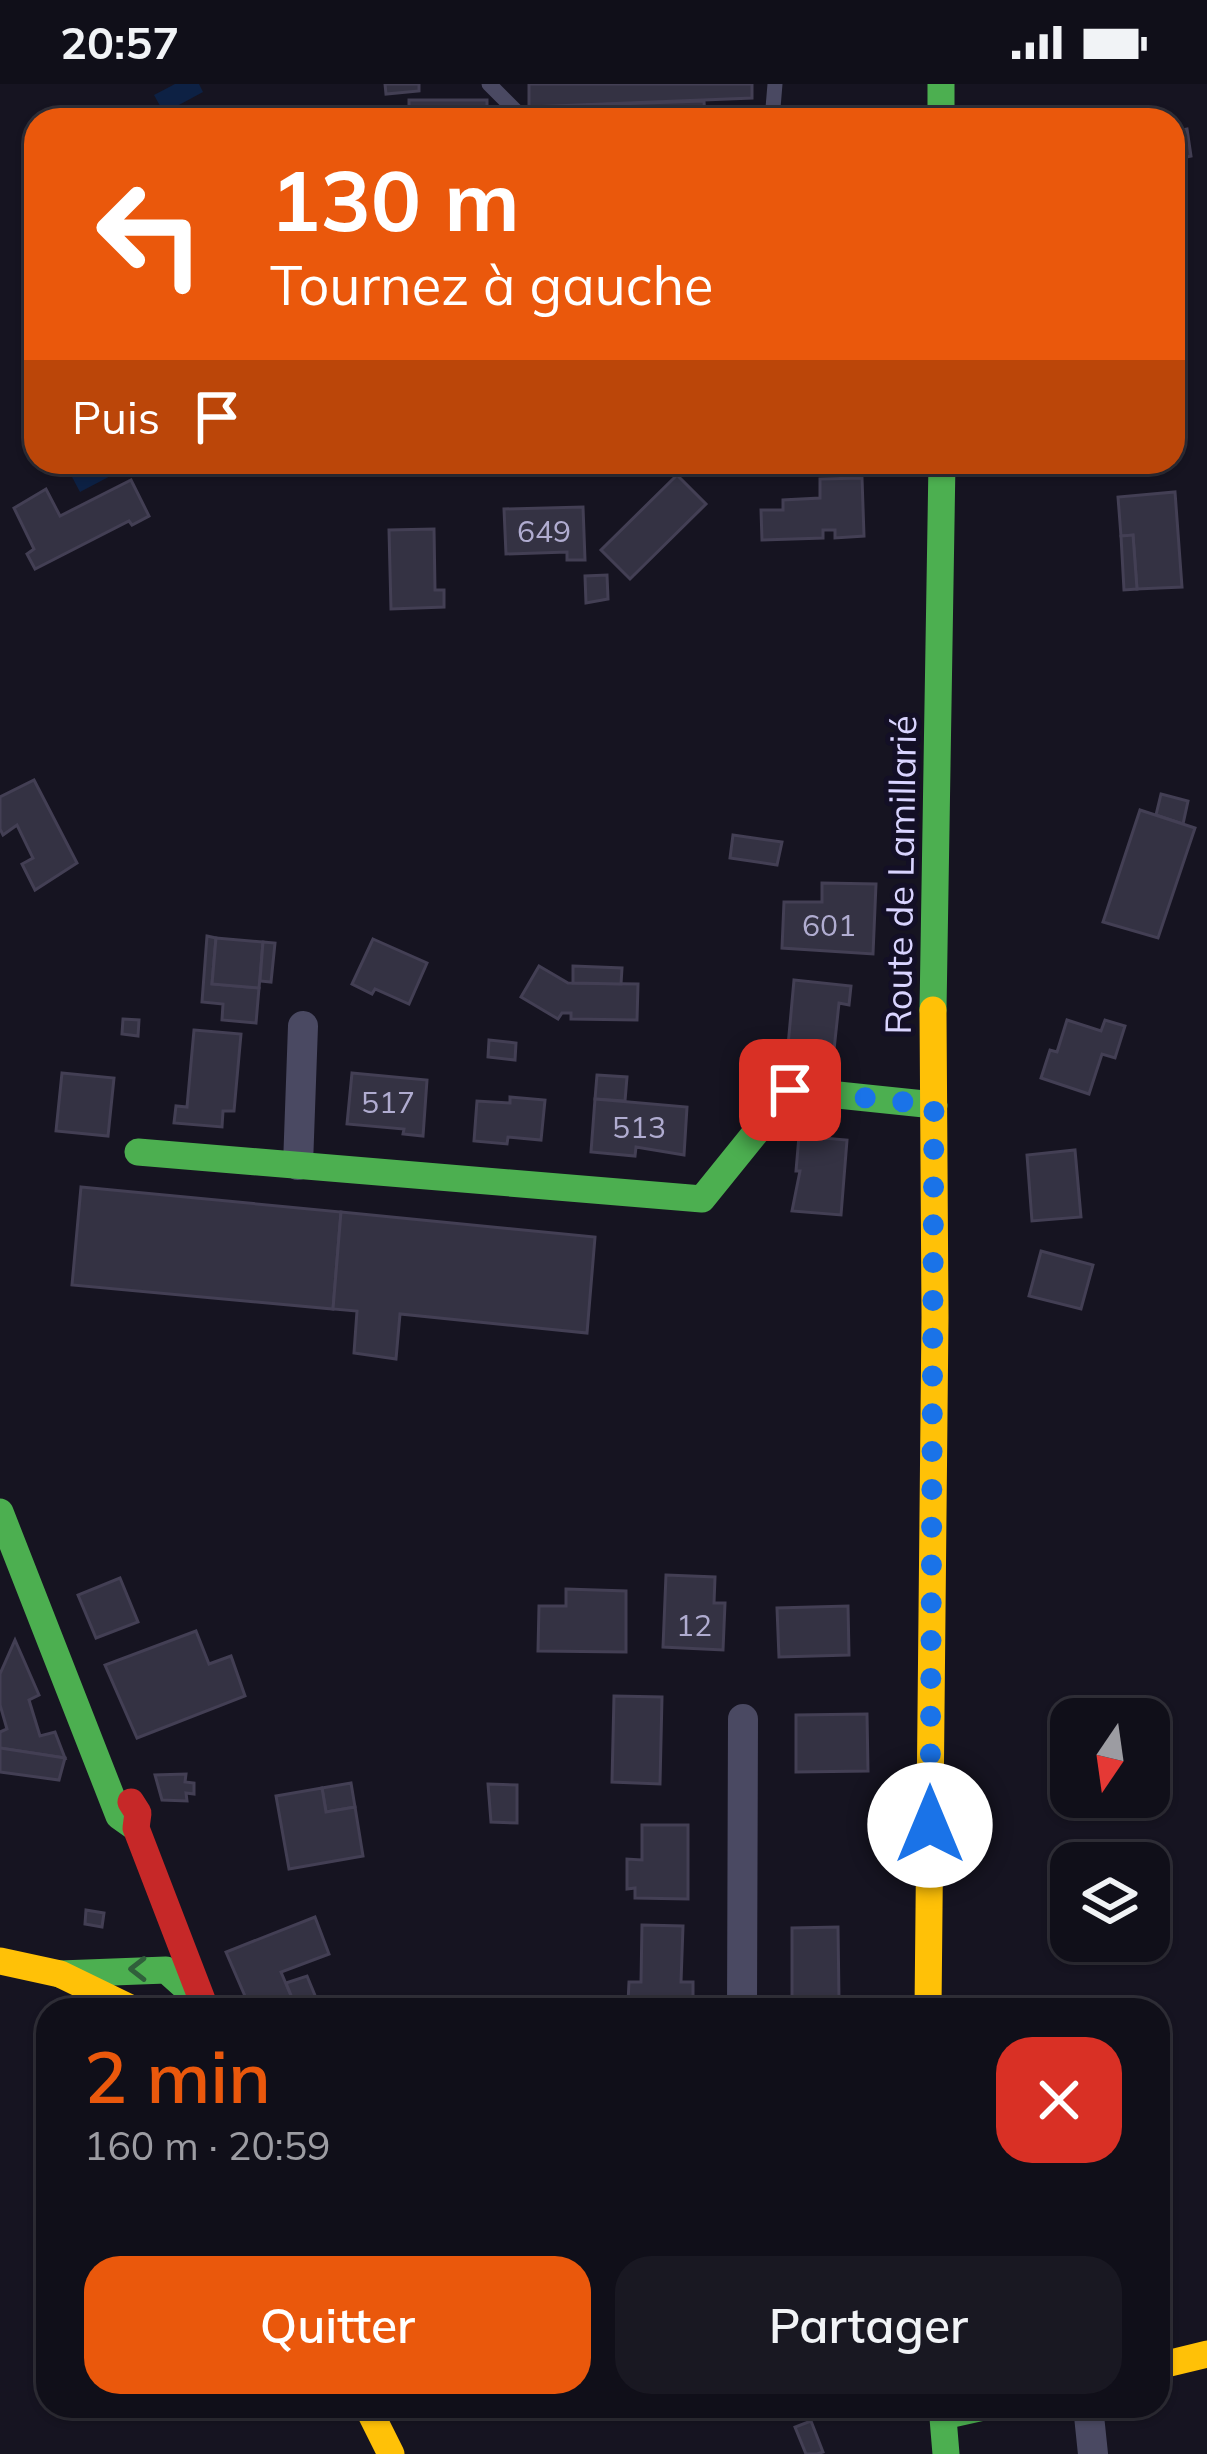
<!DOCTYPE html>
<html lang="fr">
<meta charset="utf-8">
<style>
:root{--surface:#100f19;--page:#191822;--text:#f1f3f6;--muted:#9c9ca2;--line:#302f38;--accent:#ea580c}
body{margin:0;font-family:Mulish,sans-serif;background:var(--page);color:var(--text);height:100vh;display:flex;flex-direction:column;font-size:45px;white-space:nowrap}
*{box-sizing:border-box;margin:0}
p{font-size:39px;color:var(--muted)}
.icon{flex:none;width:66px;height:66px;fill:none;stroke:currentColor;stroke-width:2;stroke-linecap:round;stroke-linejoin:round}
.map{position:relative;flex:1;overflow:hidden}
.side{position:absolute;left:36px;top:1914px;width:1134px;height:420px;display:flex;flex-direction:column;background:var(--surface);border-radius:36px;box-shadow:0 3px 9px #0004,0 0 0 3px var(--line)}
.side>*{flex:none}
.top-card{position:absolute;left:24px;top:24px;width:1161px;height:366px;border-radius:36px;box-shadow:0 3px 9px #0004,0 0 0 3px var(--line);background:#ea580c;color:#fff;overflow:hidden}
.needle{width:78px;rotate:193deg}
.tools{position:absolute;left:1050px;top:1614px;display:grid;gap:24px}
.tools a{display:grid;place-items:center;width:120px;height:120px;border-radius:24px;background:var(--surface);box-shadow:0 3px 9px #0004,0 0 0 3px var(--line);font-size:60px}
.pin{position:absolute;display:grid;place-items:center;width:102px;height:102px;color:#fff;margin:-51px;border-radius:24px;box-shadow:0 6px 18px #0006}
.me{position:absolute;width:132px;margin:-66px;rotate:0deg;stroke-linejoin:round;filter:drop-shadow(0 0 9px #0008)}
.turn{display:flex;align-items:center;gap:42px;height:252px;padding:0 48px;font-size:54px}
.turn .icon{width:156px;height:156px;stroke-width:2.5}
.turn b{display:block;font-size:84px;line-height:102px}
.then{display:flex;align-items:center;height:114px;padding:0 48px;background:#0003;gap:24px;font-size:45px}
.round{display:grid;place-items:center;flex:none;width:126px;height:126px;border-radius:36px;background:var(--page)}
.overview{display:flex;align-items:center;justify-content:space-between;height:204px;padding:0 48px}
h1{font-size:72px;font-weight:600;line-height:90px;color:var(--accent)}
.action{display:flex;gap:24px;margin-top:auto;padding:24px 48px}
.action a{flex:1;height:138px;border-radius:36px;background:var(--accent);color:#fff;font-size:48px;font-weight:600;line-height:138px;text-align:center}
.action a+a{background:var(--page);color:var(--text)}
.status{display:flex;justify-content:space-between;align-items:center;height:84px;padding:0 60px;background:var(--surface);direction:ltr}
.status svg{height:33px;fill:currentColor}
.map>svg:first-child{display:block}
</style>
<div class="status"><b>20:57</b><svg viewBox="0 0 49 12"><path d="M0 12V9h3v3zM5 12V6h3v6zM10 12V3h3v9zM15 12V0h3v12zM26 1h20v11H26zM47 4h2v5h-2z"/></svg></div>
<div class="map">
<svg width="1207" height="2370" viewBox="0 0 1207 2370">
<rect width="100%" height="100%" fill="#161421"/>
<g fill="#0d2144">
<path d="M175 0H199L203 8 164 29 154 11Z"/>
<path d="M64 378H137L80 408Z"/>
</g>
<g fill="#343243" stroke="#433f54" stroke-width="3">
<path d="M385 0H419V7L386 10Z"/>
<path d="M529 0H752V14L529 23Z"/>
<rect x="409" y="16" width="78" height="20"/>
<path d="M704 17 705 36H588L587 21Z"/>
<path d="M1187 45 1191 72 1173 76V48Z"/>
<path d="M677 391 706 420 630 495 601 466Z"/>
<path d="M862 394 864 452 835 454V446H823V454L762 456 761 426H783V416L820 414V395Z"/>
<path d="M131 396 149 432 132 441 129 437 35 485 27 470 34 465 14 424 46 405 60 432Z"/>
<path d="M1175 408 1182 503 1137 505 1133 451 1121 452 1118 413Z"/>
<path d="M583 423 585 476H567V468L506 470 504 425Z"/>
<path d="M434 445 435 506H444V523L391 525 389 446Z"/>
<path d="M1133 451 1137 505 1124 506 1121 452Z"/>
<path d="M607 491 608 515 586 519 585 492Z"/>
<path d="M34 696 77 779 35 806 22 780 33 774 17 741 3 751 0 745V713Z"/>
<path d="M1161 710 1188 717 1183 740 1156 731Z"/>
<path d="M1140 726 1195 744 1158 854 1103 838Z"/>
<path d="M733 751 782 758 777 781 730 774Z"/>
<path d="M822 799 876 800 873 870 782 864 784 818H822Z"/>
<path d="M207 852 216 854 212 900 259 904 256 939 222 936 223 920 202 918Z"/>
<path d="M216 854 263 858 259 904 212 900Z"/>
<path d="M373 855 427 879 409 920 375 905 372 910 352 900Z"/>
<path d="M263 858 275 859 271 898 260 897Z"/>
<path d="M539 882 568 899 638 900 637 936 571 935V929H562L558 935 521 913Z"/>
<path d="M573 882 622 884 621 900 573 899Z"/>
<path d="M794 896 851 902 849 921 839 919 834 966 788 962Z"/>
<path d="M123 935 139 936 138 952 122 950Z"/>
<path d="M1067 936 1101 947 1105 936 1125 942 1115 974 1102 970 1089 1010 1041 994 1050 966 1057 968Z"/>
<path d="M194 946 241 950 234 1027H223L222 1043 174 1039 176 1022 187 1023Z"/>
<path d="M489 956 516 959 515 976 488 973Z"/>
<path d="M62 989 114 994 108 1052 56 1047Z"/>
<path d="M352 989 427 996 423 1052 403 1050 404 1045 347 1040Z"/>
<path d="M597 991 627 993 625 1017 595 1015Z"/>
<path d="M510 1013 545 1016 541 1056 508 1053 507 1060 474 1057 477 1017 510 1019Z"/>
<path d="M595 1015 687 1023 684 1071 636 1063 635 1072 591 1068Z"/>
<path d="M799 1052 847 1056 841 1131 792 1127 800 1087H796Z"/>
<path d="M1075 1066 1081 1133 1032 1137 1027 1071Z"/>
<path d="M81 1103 341 1128 333 1225 72 1201Z"/>
<path d="M341 1128 595 1153 587 1249 400 1230 396 1275 354 1269 357 1227 333 1225Z"/>
<path d="M1041 1167 1093 1181 1081 1225 1029 1212Z"/>
<path d="M666 1491 715 1493 714 1519H725L723 1566 663 1563Z"/>
<path d="M120 1494 138 1538 96 1554 78 1511Z"/>
<path d="M566 1505 626 1507V1568L538 1567 539 1522H566Z"/>
<path d="M848 1522 849 1571 779 1573 777 1524Z"/>
<path d="M196 1547 209 1580 231 1572 245 1612 137 1654 105 1581Z"/>
<path d="M15 1556 39 1611 29 1616 40 1652 55 1648 65 1674 0 1664V1648L7 1645 0 1621V1590Z"/>
<path d="M614 1612 662 1613 660 1700 612 1698Z"/>
<path d="M867 1630 868 1687 796 1688V1631Z"/>
<path d="M0 1664 65 1674 59 1696 0 1688Z"/>
<path d="M186 1690 185 1698 194 1699V1710L186 1709 187 1717 162 1716 155 1691Z"/>
<path d="M351 1699 355 1723 326 1728 322 1704Z"/>
<path d="M488 1700 517 1701V1739L491 1738Z"/>
<path d="M322 1704 326 1728 355 1723 363 1772 289 1785 276 1712Z"/>
<path d="M642 1741H688V1815L635 1814V1804L627 1805V1775L642 1776Z"/>
<path d="M86 1826 104 1829 102 1843 85 1840Z"/>
<path d="M315 1833 329 1870 281 1888 297 1926H251L226 1868Z"/>
<path d="M642 1841 683 1842 681 1898H693V1921L628 1919 629 1898H641Z"/>
<path d="M838 1843 839 1915H792V1844Z"/>
<path d="M307 1892 321 1926H297L286 1899Z"/>
<path d="M811 2337 823 2368 817 2370H806L795 2343Z"/>
</g>
<g fill="none" stroke-linecap="round" stroke-linejoin="round">
<g stroke="#4a4962" stroke-width="15">
<path d="M489 0 525 36"/>
<path d="M772 36 775 0"/>
</g>
<g stroke="#4a4962" stroke-width="30">
<path d="M298 1081 303 942"/>
<path d="M742 1926 743 1635"/>
<path d="M1088 2322 1093 2370"/>
</g>
<g stroke="#4caf50" stroke-width="27">
<path d="M941 0V36"/>
<path d="M933 926 942 378"/>
<path d="M138 1068 702 1115 790 1006 934 1021"/>
<path d="M0 1428 119 1732 136 1744"/>
<path d="M60 1890 166 1886 204 1920"/>
<path d="M942 2322 946 2370"/>
<path d="M943 2332 988 2322"/>
</g>
<g stroke="#ffc107" stroke-width="27">
<path d="M0 1877 60 1890 134 1926"/>
<path d="M928 1926 935 1233 933 926"/>
<path d="M1158 2282 1207 2270"/>
<path d="M367 2322 391 2370"/>
</g>
<path stroke="#c62828" stroke-width="27" d="M131 1718 138 1729 136 1744 206 1926"/>
</g>
<defs><path id="oneway-chevron" d="M-2-3.5L2.5 0L-2 3.5" fill="none" stroke-width="1.6" stroke-linecap="round" stroke-linejoin="round" transform="scale(3)"/></defs>
<use stroke="#305f3b" href="#oneway-chevron" transform="translate(138 1885) rotate(-180)"/>
<g fill="none" stroke-linecap="round" stroke-linejoin="round">
<path stroke="#1a73e8" stroke-width="21" stroke-dasharray="0 37.8" d="M790 1006 934 1021 930 1741"/>
</g>
<g text-anchor="middle" dominant-baseline="central" stroke-width="10" stroke-linejoin="round" paint-order="stroke">
<g font-size="30" fill="#b0acd0">
<text x="544" y="447">649</text>
<text x="829" y="841">601</text>
<text x="388" y="1018">517</text>
<text x="639" y="1043">513</text>
<text x="694" y="1541">12</text>
</g>
<g font-size="36" fill="#d9d4ff" stroke="#130f26">
<text transform="translate(900 791) rotate(-89)">Route de Lamillarié</text>
</g>
</g>
</svg>
<div class="tools">
<a><svg class="needle" viewBox="-14 -14 28 28"><path d="M0-13l5 13h-10z" fill="#e53935"/><path d="M0 13l5-13h-10z" fill="#9c9ca2"/></svg></a>
<a><svg class="icon" aria-label="layers" viewBox="0 0 24 24"><path d="M12 4l9 5-9 5-9-5zM3 14l9 5 9-5"/></svg></a>
</div>
<div class="pin" style="left:790px;top:1006px;background:#d93025"><svg class="icon" aria-label="arrive" viewBox="0 0 24 24"><path d="M6 21V4h12l-3 4 3 4H6"/></svg></div>
<svg class="me" style="left:930px;top:1741px" viewBox="-20 -20 40 40"><circle r="19" fill="#fff"/><path d="M0-13L10 11 0 6-10 11z" fill="#1a73e8"/></svg>
<div class="top-card">
<div class="turn"><svg class="icon" aria-label="left" viewBox="0 0 24 24"><path d="M17 20v-9H6M10 6l-5 5 5 5"/></svg><div><b>130 m</b>Tournez à gauche</div></div>
<div class="then">Puis<svg class="icon" aria-label="arrive" viewBox="0 0 24 24"><path d="M6 21V4h12l-3 4 3 4H6"/></svg></div>
</div>
<section class="side">
<div class="overview"><div><h1>2 min</h1><p>160 m · 20:59</p></div><a class="round" style="background:#d93025;color:#fff"><svg class="icon" aria-label="close" viewBox="0 0 24 24"><path d="M6 6l12 12M18 6L6 18"/></svg></a></div>
<div class="action"><a>Quitter</a><a>Partager</a></div>
</section>
</div>
